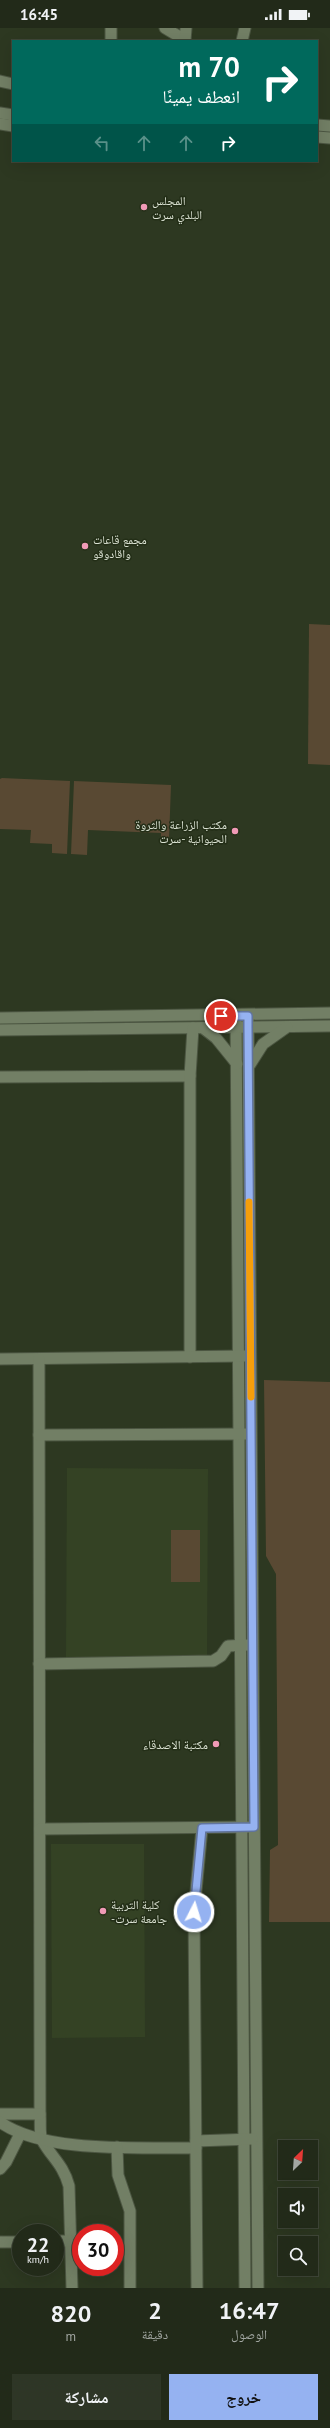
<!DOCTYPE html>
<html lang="ar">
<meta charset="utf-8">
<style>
:root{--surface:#222a19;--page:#2e3626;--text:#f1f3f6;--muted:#a2a7a2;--line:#3f4638;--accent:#95b2f1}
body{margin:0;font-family:"PT Sans","Noto Naskh Arabic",sans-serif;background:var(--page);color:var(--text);direction:rtl;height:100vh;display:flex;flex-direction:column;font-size:15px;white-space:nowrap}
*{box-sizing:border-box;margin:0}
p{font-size:13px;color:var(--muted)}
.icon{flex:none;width:22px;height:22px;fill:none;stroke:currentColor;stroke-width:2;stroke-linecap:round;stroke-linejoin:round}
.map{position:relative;height:2260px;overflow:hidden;direction:ltr}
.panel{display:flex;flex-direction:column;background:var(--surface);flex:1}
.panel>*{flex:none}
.banner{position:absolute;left:12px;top:12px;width:306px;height:122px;border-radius:0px;box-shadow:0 4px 16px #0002,0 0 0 1px var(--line);direction:rtl;background:#00695c;color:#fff;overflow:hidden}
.needle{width:26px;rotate:25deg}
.buttons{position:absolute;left:278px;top:2112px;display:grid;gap:8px}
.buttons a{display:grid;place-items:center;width:40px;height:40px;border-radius:0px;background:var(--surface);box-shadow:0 4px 16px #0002,0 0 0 1px var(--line);font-size:20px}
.speed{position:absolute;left:12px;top:2196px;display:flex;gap:8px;font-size:20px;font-weight:700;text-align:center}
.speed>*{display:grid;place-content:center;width:52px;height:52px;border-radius:50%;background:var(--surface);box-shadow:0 4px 16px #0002,0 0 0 1px var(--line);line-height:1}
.speed small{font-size:10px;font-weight:400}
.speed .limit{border:6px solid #d22;background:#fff;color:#111}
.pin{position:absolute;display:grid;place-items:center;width:34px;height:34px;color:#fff;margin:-17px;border:2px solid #fff;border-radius:50%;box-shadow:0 1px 4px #0007}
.me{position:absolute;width:44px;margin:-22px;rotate:5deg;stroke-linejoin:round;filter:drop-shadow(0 0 3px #0008)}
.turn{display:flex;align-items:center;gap:14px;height:84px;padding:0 12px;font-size:18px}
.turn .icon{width:52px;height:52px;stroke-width:2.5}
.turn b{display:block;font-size:28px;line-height:34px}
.lanes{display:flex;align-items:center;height:38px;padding:0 12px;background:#0003;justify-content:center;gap:20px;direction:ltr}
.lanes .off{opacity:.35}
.eta{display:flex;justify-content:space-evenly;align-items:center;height:68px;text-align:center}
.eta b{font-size:24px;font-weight:700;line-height:28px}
.primary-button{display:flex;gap:8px;margin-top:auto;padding:8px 12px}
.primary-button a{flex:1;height:46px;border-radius:0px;background:var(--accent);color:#111;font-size:16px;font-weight:700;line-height:46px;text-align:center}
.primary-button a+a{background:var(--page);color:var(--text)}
.status{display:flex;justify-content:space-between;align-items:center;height:28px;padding:0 20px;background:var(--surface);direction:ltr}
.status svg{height:11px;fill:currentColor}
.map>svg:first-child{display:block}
</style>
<div class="status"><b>16:45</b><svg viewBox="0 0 49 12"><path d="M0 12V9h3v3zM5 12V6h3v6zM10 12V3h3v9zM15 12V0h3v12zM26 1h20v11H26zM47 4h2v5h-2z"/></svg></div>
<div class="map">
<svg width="330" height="2260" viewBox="0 0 330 2260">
<rect width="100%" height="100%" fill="#2d3821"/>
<g fill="#344224">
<path d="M67 1440 208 1441 207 1630 66 1629Z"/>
<path d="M51 1816H144L145 2009 52 2010Z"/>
</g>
<g fill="#594933">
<path d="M309 596 330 597V737L308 736Z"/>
<path d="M2 750 70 753 67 826 52 825V816L30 815 31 802 0 801V751Z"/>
<path d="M74 753 171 757 169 812 161 811V805L88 802 87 827 71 826Z"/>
<path d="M264 1352 330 1354V1894H269L270 1822 278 1817 276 1546 266 1528Z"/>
<rect x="171" y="1502" width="29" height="52"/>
</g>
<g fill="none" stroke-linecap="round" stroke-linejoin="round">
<g stroke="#4c5642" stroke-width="13">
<g id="minor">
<path d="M165 0 185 12"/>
<path d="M111 13V0"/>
<path d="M185 13 186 0"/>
<path d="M242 13 245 0"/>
<path d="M0 53 13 56"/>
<path d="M0 85 13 87"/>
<path d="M0 96 13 98"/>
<path d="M317 97 330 98"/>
<path d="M317 109 330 110"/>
<path d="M236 988 245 2260"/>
<path d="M248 988 258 2260"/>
<path d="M0 990 330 985"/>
<path d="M203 1000 216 1010 237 1036"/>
<path d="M0 1002 330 998"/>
<path d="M249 1038 263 1016 287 999"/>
<path d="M0 1049 190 1048"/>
<path d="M190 1329V1048L193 1000"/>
<path d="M0 1331 245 1328"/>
<path d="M39 1331 40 2086C41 2093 39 2105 42 2112 52 2130 63 2136 69 2158L72 2260"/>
<path d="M39 1407 246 1406"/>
<path d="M39 1636 213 1633 221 1628 228 1618 248 1617"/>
<path d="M40 1801 249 1799"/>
<path d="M0 2086H40"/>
<path d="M0 2094C45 2126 141 2119 196 2120"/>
<path d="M196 2113 252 2111"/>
<path d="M117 2119 118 2147 130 2183V2260"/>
<path d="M0 2141 6 2134 20 2106"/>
<path d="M55 2213H70"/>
<path d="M0 2214H21"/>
<path d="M197 2260 194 1884 202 1800"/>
</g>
</g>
<use href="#minor" stroke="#727f65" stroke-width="11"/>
</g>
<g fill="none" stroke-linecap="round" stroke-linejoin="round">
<g stroke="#61749d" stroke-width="10">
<path id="route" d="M194 1884 202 1800 254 1799 248 1000V988H221"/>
</g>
<use href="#route" stroke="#95b2f1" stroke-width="7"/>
<path stroke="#f59e0b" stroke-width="7" d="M249 1174 251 1369"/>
</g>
<g fill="#f09ab6" stroke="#232e17" stroke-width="1.5">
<circle cx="144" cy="179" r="4"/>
<circle cx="85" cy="518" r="4"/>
<circle cx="235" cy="803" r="4"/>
<circle cx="216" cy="1716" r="4"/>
<circle cx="103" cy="1883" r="4"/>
</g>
<g text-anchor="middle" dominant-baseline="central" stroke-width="3" stroke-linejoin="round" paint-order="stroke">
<g font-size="12" fill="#dbe2d3" stroke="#232e17" text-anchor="start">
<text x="152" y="172">المجلس<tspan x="152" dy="14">البلدي سرت</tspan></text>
<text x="93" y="511">مجمع قاعات<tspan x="93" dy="14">واقادوقو</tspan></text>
<text x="227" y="796" text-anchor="end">مكتب الزراعة والثروة<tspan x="227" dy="14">الحيوانية -سرت</tspan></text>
<text x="208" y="1716" text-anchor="end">مكتبة الاصدقاء</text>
<text x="111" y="1876">كلية التربية<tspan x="111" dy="14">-جامعة سرت</tspan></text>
</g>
</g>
</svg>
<div class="buttons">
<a><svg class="needle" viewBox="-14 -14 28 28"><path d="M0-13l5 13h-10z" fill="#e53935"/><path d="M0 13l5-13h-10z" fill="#a2a7a2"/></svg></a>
<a><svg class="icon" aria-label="sound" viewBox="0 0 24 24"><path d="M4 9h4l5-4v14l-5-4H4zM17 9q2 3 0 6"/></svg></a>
<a><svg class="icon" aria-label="search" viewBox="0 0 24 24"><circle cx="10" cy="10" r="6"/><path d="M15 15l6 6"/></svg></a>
</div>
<div class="speed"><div>22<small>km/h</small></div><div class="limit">30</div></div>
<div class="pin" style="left:221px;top:988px;background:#d93025"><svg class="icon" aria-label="arrive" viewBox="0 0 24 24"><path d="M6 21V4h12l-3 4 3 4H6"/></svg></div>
<svg class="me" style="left:194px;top:1884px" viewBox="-20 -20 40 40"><circle r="17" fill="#95b2f1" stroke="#fff" stroke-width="3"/><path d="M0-11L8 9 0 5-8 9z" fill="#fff"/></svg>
<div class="banner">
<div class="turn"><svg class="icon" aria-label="right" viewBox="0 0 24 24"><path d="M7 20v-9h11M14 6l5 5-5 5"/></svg><div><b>70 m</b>انعطف يمينًا</div></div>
<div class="lanes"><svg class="icon off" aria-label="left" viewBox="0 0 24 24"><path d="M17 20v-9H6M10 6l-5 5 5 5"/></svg><svg class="icon off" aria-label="ahead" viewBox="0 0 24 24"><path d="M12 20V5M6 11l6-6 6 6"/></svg><svg class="icon off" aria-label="ahead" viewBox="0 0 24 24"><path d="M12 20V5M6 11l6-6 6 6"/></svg><svg class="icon" aria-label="right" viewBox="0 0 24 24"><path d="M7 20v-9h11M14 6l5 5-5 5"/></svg></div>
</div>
</div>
<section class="panel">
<div class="eta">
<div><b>16:47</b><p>الوصول</p></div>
<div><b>2</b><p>دقيقة</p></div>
<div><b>820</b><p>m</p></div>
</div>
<div class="primary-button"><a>خروج</a><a>مشاركة</a></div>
</section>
